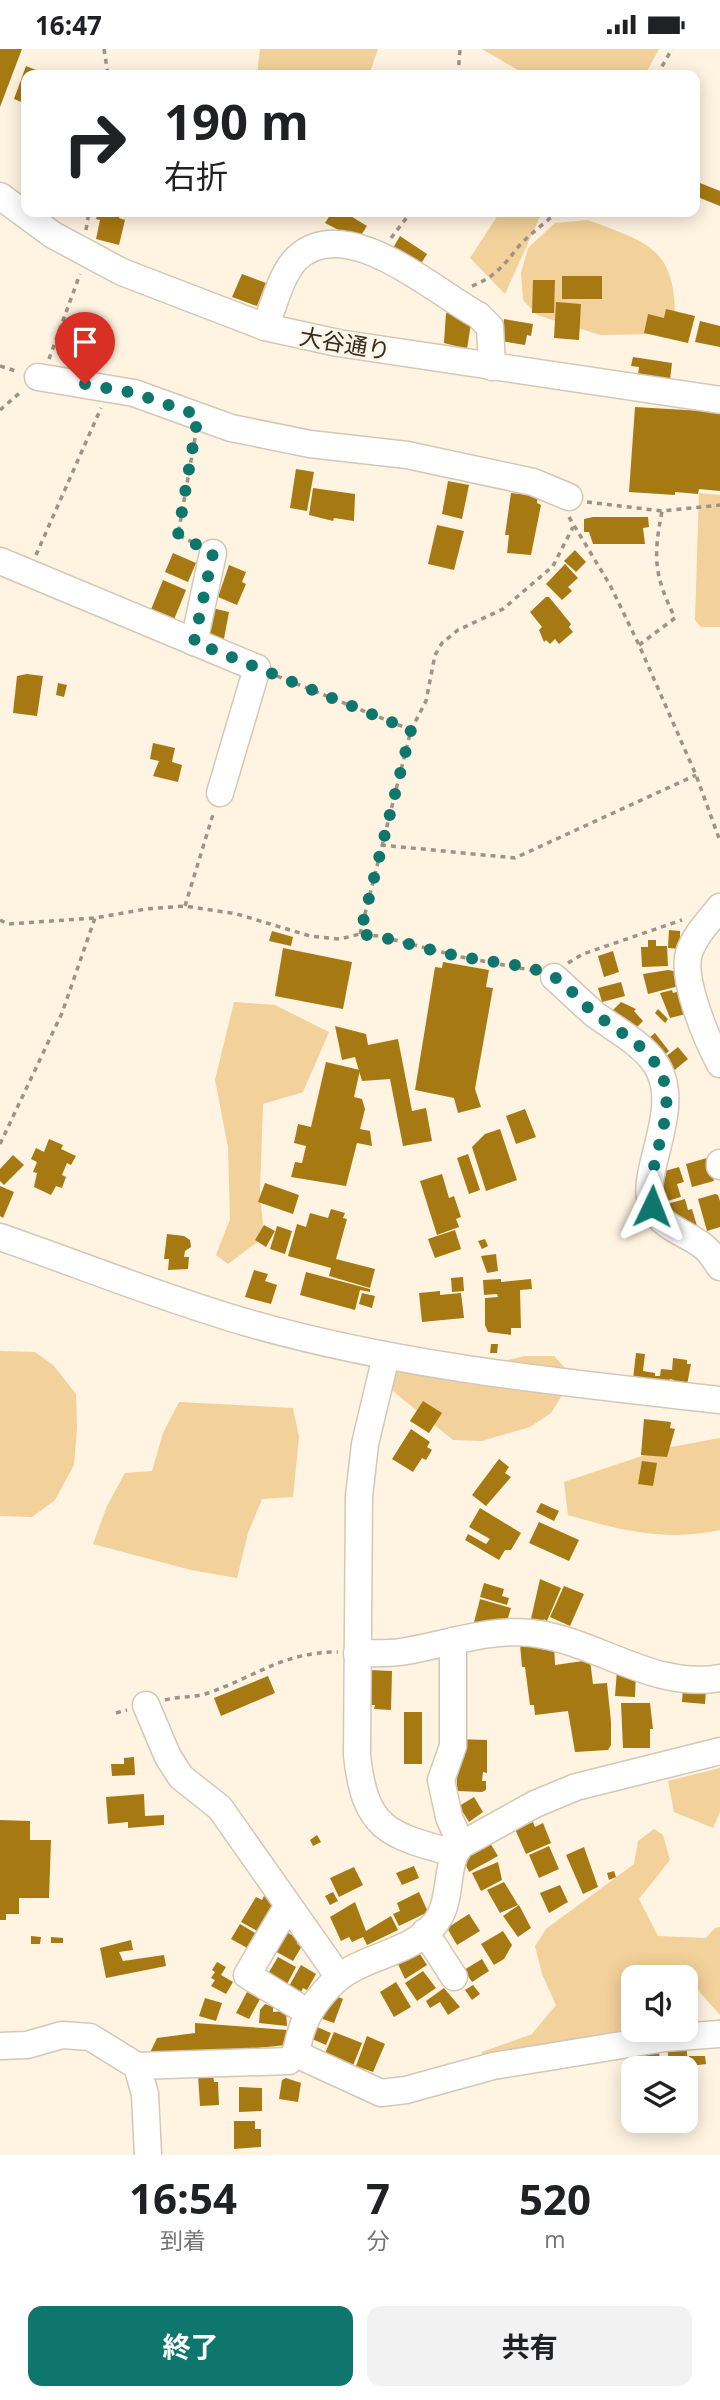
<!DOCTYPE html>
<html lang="ja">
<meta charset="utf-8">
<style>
:root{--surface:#fff;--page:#f2f2f2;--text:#202124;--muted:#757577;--accent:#0f766e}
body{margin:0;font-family:"Open Sans","Noto Sans JP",sans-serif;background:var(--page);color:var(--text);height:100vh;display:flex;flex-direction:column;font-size:26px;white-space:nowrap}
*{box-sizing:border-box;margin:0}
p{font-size:23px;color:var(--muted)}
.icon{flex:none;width:38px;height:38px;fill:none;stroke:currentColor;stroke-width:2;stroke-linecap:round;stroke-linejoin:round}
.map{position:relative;height:2106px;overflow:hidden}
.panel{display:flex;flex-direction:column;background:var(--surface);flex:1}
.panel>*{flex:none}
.guide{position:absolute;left:21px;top:21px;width:679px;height:147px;border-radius:14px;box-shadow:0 4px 18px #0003;background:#fff;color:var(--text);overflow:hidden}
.fabs{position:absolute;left:621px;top:1916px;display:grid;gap:14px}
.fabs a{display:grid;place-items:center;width:77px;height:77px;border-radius:14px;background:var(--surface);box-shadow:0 4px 18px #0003;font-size:35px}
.pin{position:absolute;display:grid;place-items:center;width:60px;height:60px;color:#fff;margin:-72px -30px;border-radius:50% 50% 50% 0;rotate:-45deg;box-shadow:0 0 7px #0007}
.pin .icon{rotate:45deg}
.me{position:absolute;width:77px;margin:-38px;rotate:2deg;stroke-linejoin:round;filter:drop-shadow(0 0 5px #0008)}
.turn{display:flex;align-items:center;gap:24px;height:147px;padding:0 28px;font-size:32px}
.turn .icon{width:91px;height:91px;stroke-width:2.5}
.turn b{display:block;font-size:49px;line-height:60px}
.eta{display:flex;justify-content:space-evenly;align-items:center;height:119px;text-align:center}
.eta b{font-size:42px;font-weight:700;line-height:49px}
.primary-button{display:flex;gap:14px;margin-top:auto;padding:14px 28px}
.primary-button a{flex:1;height:80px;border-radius:14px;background:var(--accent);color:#fff;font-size:28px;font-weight:700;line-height:80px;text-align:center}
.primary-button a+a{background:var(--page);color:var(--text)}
.status{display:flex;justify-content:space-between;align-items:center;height:49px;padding:0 35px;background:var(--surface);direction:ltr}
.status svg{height:19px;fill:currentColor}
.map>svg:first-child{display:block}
</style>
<div class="status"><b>16:47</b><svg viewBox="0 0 49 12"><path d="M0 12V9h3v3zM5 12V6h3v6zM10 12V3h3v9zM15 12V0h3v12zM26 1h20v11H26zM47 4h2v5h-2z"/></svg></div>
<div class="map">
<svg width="720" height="2106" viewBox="0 0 720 2106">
<rect width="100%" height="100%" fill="#fff3e1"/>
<g fill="#f2d19a">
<path d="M260 0H378L369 26H257Z"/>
<path d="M482 0H659L645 26H526Z"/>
<path d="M500 163H542L505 245 470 209Z"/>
<path d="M588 171C649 194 676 199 675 273L660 285 600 286 537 266 523 251 521 224 528 199 555 174Z"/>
<path d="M699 444 720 446V578H701L695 571Z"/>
<path d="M234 953 275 956 329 983 303 1043 263 1055 260 1143 264 1188 228 1215 216 1206 230 1170 228 1098 215 1031Z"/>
<path d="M360 1300 460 1331 508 1311 525 1307H554L566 1320 564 1343 551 1364 530 1378 482 1392 453 1391 372 1325Z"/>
<path d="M0 1302 35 1303 53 1316 76 1345 77 1379 74 1416 55 1451 32 1468 0 1467Z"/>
<path d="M179 1353 293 1359 299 1388 293 1448 262 1450 248 1484 237 1529 191 1521 93 1495 107 1457 125 1424 152 1422 163 1384Z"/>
<path d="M720 1389V1481C666 1493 619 1481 568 1466L564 1433 666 1399Z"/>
<path d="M720 1719V1763L713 1779 674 1763 668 1732Z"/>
<path d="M654 1780 663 1786 670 1811 639 1850 658 1887 706 1889 715 1879 720 1878V1966L695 1938 686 1944V1928H634L633 1980 630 1983 484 2016 482 2003 532 1985 556 1956 542 1925 535 1897 546 1880 634 1815 638 1792Z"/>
</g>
<g fill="#a77913">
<path d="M0 0H22L0 58Z"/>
<path d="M26 17 41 23 40 26H26V55L14 50Z"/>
<path d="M472 21 492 25V26H471Z"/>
<path d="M695 132 720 142V157L695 147Z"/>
<path d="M106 163H121L119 169 125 171 119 196 96 190 100 171 96 170 98 164 106 166Z"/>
<path d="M332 163H344L367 177 358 191 325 174Z"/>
<path d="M400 187 427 205 417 221 390 204Z"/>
<path d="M242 225 266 234 257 257 232 248Z"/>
<rect x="562" y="227" width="40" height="23"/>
<path d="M533 231H555L554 264H532Z"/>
<path d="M556 253 581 255 579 291 554 289Z"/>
<path d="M666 260 695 267 688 294 644 284 648 265 664 269Z"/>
<path d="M446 264 472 268 467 300 444 294Z"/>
<path d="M504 270 533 275 531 287 527 286 525 296 501 292Z"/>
<path d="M700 272 720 277V298L695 293Z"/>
<path d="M633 308 672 314 670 331 638 326 639 318 631 317Z"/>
<path d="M635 358 720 363V442L699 440 698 445 675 443V446L629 443Z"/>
<path d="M296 420 314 423 307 462 290 459Z"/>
<path d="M448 432 469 436 462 470 442 465Z"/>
<path d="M313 439 355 445 354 472 334 469 333 472 309 466Z"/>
<path d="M511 444 538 447 537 454 541 456 531 506 507 504 509 486H505Z"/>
<path d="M593 468H648L649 478 643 479 645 495H593L589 483H584V470Z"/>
<path d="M437 476 464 482 454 521 428 515Z"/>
<path d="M575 501 586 513 576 523 564 512Z"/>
<path d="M173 504 196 514 188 533 165 523Z"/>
<path d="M565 515 578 529 568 538 572 542 562 551 546 535Z"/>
<path d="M229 516 246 523 242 533 246 535 237 556 218 548Z"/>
<path d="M163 531 186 541 173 573 150 563Z"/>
<path d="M546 548H549L571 575 569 578 573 583 559 595 555 590 550 595 546 591 544 593 539 581 542 578 530 563Z"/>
<path d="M208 558 229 563 223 595 210 592 211 585 203 583Z"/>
<path d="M27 625 43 627 37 667 13 664 17 627Z"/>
<path d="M58 634 67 636 64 648 56 646Z"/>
<path d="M153 694 175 699 172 713 182 716 178 733 153 727 159 712 150 710Z"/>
<path d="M669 881 680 882V900L668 899Z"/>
<path d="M272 882 293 888 291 897 269 892Z"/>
<path d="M648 891H656V897H667L668 917 642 918 641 898H648Z"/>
<path d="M283 899 352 913 343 960 275 947Z"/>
<path d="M613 902 619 923 604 928 598 907Z"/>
<path d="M443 913 489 921 486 938 493 939 475 1040 481 1058 458 1064 454 1049 415 1041 435 918 442 919Z"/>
<path d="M668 921 674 922 679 937 648 945 643 925Z"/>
<path d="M621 933 625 947 602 953 598 939Z"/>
<path d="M672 941 673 944 680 942 686 965 670 969 660 944Z"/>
<path d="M621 953 636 960 634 962 643 972 636 979 634 977 630 981 611 963Z"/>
<path d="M658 960 668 970 665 974 655 964Z"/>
<path d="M335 977 366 985 368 996 398 990 412 1062 426 1059 432 1092 403 1097 390 1030 362 1032 355 1008 342 1011Z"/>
<path d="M655 984 669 1002 660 1010 645 992Z"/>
<path d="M678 998 688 1010 671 1024 660 1012Z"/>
<path d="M326 1013 360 1021 354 1048 362 1050 365 1060 360 1080 370 1082 372 1097 357 1094 346 1137 291 1128 295 1113 302 1114 306 1097 294 1094 298 1075 311 1078Z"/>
<path d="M525 1060 536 1088 516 1095 506 1067Z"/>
<path d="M500 1080 517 1131 486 1142 472 1098 485 1085Z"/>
<path d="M49 1090 63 1096 61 1100 76 1107 71 1116 67 1114 62 1126 66 1128 62 1139 56 1137 51 1146 34 1138 37 1124 33 1123 37 1113 31 1110 36 1099 44 1103Z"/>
<path d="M468 1105 480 1141 469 1145 457 1109Z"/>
<path d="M13 1106 24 1116 4 1136 0 1132V1120Z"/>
<path d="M707 1109 714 1132 692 1138 686 1115Z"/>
<path d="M679 1118 684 1133 677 1135 681 1148 657 1155 659 1129 666 1127 665 1122Z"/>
<path d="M442 1125 449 1149 454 1147 461 1168 456 1170 459 1178 437 1186 420 1132Z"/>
<path d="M265 1134 299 1146 293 1165 258 1153Z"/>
<path d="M0 1137 14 1143 3 1169 0 1167Z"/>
<path d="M715 1145 718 1146 720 1152V1178L707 1182 698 1150Z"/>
<path d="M685 1150 688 1161 692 1160 697 1177 687 1180 673 1174 667 1155Z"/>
<path d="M331 1160 345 1164 343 1169 347 1170 336 1210 375 1220 370 1239 329 1227 331 1219 288 1207 297 1175 306 1178 310 1164 328 1169Z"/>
<path d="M264 1176 275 1182 266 1198 255 1191Z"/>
<path d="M277 1177 292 1182 285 1205 270 1200Z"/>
<path d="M455 1181 461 1200 435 1209 428 1190Z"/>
<path d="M167 1185 184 1187 190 1191 191 1198 185 1202 184 1208H189L188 1220 168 1221 169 1210H164Z"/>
<path d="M485 1190 488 1197 482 1200 478 1192Z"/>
<path d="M496 1205 498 1222 487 1224 481 1207Z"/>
<path d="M254 1221 268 1225 265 1232 277 1236 271 1255 245 1248Z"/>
<path d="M306 1223 370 1240V1243L360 1241 355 1261 300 1246Z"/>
<path d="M463 1228 464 1242 452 1243 451 1229Z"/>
<path d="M501 1230V1233L531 1230 532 1240 520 1241 521 1279H511V1286L488 1283 485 1276V1249L498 1248 497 1245 484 1246 483 1231Z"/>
<path d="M440 1242V1246L461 1244 464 1269 422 1273 419 1244Z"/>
<path d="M362 1244 375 1247 372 1259 359 1255Z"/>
<path d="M491 1295H498L497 1304H490Z"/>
<path d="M636 1304 645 1305 643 1322 655 1324V1327H660L661 1320 672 1321 673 1309 687 1311V1315H691L687 1336 673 1335 674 1331 670 1330 669 1335 633 1330Z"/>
<path d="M423 1352 442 1364 429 1384 410 1372Z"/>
<path d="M644 1370 671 1373 670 1379 675 1380 667 1408 641 1406Z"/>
<path d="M411 1380 430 1393 427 1398 432 1401 426 1411 422 1409 413 1423 392 1410Z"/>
<path d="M499 1410 509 1418 505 1424 511 1428 486 1457 472 1446Z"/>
<path d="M642 1412 657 1414 653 1437 638 1435Z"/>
<path d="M541 1454 559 1462 554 1472 536 1463Z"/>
<path d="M480 1459 521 1484 511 1501H505L499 1511 465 1491 468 1485 486 1495 490 1490 469 1478Z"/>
<path d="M539 1473 579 1491 569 1512 529 1494Z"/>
<path d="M540 1530 561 1539 547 1572 544 1570 542 1575 531 1570Z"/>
<path d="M484 1534 504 1540 502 1547 509 1549 507 1556 480 1548Z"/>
<path d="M564 1537 584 1545 570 1577 550 1568Z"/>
<path d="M480 1550 511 1559 507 1572 498 1570 494 1575 485 1572 483 1578 472 1581Z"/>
<path d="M554 1592 555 1616 590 1611 593 1635 607 1634 611 1673V1696L608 1701 575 1703 568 1662 535 1666 534 1656H530L525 1618H522L520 1595Z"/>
<path d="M370 1621 392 1622 391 1661 374 1660 375 1656H367Z"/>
<path d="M617 1621 636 1622 635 1648 615 1647Z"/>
<path d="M268 1627 275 1644 221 1667 214 1649Z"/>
<path d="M683 1639 706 1641 705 1655 682 1653Z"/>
<path d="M621 1654H650L653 1680H650V1699H623Z"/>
<rect x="404" y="1663" width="18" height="52"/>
<path d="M456 1690 487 1691V1724L483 1723 482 1732H486V1741L482 1743 457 1742Z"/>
<path d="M134 1708 135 1726 112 1727 111 1715H124V1709Z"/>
<path d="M144 1745 145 1767 164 1766V1776L128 1779V1773L108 1775 106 1748Z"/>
<path d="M474 1748 483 1763 469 1773 459 1757Z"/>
<path d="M0 1771 30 1772V1791H51L49 1849H19V1865H6V1871H0Z"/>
<path d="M533 1773 535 1778 543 1774 551 1794 526 1805 515 1780Z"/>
<path d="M317 1786 321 1793 313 1797 310 1791Z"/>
<path d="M487 1789 498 1807 469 1823 464 1812 470 1809 467 1802Z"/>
<path d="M549 1797 559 1820 539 1829 529 1806Z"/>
<path d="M584 1798 598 1838 583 1845 566 1806Z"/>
<path d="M498 1813 502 1831 481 1842 472 1824Z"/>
<path d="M414 1817 419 1829 402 1836 396 1824Z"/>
<path d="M354 1818 363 1836 339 1848 330 1829Z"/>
<path d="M614 1822 616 1828 609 1831 607 1824Z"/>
<path d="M504 1833 518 1856 500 1864 487 1841Z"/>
<path d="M560 1836 568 1853 549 1864 540 1844Z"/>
<path d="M333 1843 338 1852 330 1856 325 1847Z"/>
<path d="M419 1843 428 1863 399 1877 393 1865 400 1862 397 1854Z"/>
<path d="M264 1847 274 1854 259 1883 241 1873 256 1848 262 1851Z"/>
<path d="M355 1853 366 1882 391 1867 398 1881 367 1896 363 1888 352 1893 349 1888 341 1892 330 1868Z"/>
<path d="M519 1856 531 1879 518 1888 503 1867Z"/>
<path d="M469 1865 480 1882 457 1896 447 1879Z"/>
<path d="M240 1875 257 1885 249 1900 231 1890Z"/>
<path d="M284 1882 300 1890 297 1895 302 1897 293 1912 273 1901Z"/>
<path d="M503 1882 512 1896 504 1910 494 1916 481 1895Z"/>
<path d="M31 1887 41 1888 40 1895H31Z"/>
<path d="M51 1888 63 1889V1894H51Z"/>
<path d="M131 1891 133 1901 119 1903 123 1912 164 1906 166 1917 106 1929 100 1899Z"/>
<path d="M416 1899 427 1916 405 1930 396 1911Z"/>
<path d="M278 1908 296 1918 285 1939 266 1928Z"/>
<path d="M482 1910 489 1922 472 1933 464 1921Z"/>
<path d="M217 1913 226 1918 221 1926 233 1933 226 1945 211 1937 215 1931 211 1929 215 1923 212 1921Z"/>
<path d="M301 1916 316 1925 307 1941 303 1939 300 1945 288 1939Z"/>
<path d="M423 1922 436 1939 417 1952 405 1934Z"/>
<path d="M396 1933 411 1958 394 1968 380 1943Z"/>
<path d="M473 1936 480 1945 472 1951 465 1941Z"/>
<path d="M444 1939 460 1958 448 1966 440 1953 430 1959 426 1952Z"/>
<path d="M247 1943 260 1950 249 1970 236 1964Z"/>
<path d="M329 1944 343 1950 334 1974 320 1969Z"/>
<path d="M205 1949 222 1954 216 1972 199 1967Z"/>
<path d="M265 1955 273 1958V1963L286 1962 287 1977 259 1974 260 1961Z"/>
<path d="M195 1974 288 1981 287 1996 147 2010 157 1989 195 1984Z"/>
<path d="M317 1978 331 1984 326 1996 312 1990Z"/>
<path d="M334 1983 362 1994 352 2019 324 2007Z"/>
<path d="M367 1987 385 1995 373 2023 356 2017Z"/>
<path d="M686 1991 688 2017 669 2019 667 1993Z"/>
<path d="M648 1997 649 2005 659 2004 661 2016 629 2019 628 2006Z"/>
<path d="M689 2007H705L706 2015 690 2017Z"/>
<path d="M198 2026H213L214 2033H218L219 2056 200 2057Z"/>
<path d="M286 2029 301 2034 298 2053 279 2050 282 2031Z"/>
<path d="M239 2038 262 2039V2062L239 2063Z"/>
<path d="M234 2072H255V2080H261V2098L234 2100Z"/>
</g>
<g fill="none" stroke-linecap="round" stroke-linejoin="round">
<g stroke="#d3c8b7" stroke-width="29">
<g id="minor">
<path d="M0 147 53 186 122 223 265 278 338 294 720 351"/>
<path d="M265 278C274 257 280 227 296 210 345 162 432 241 478 266L490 278 492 318"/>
<path d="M38 328 134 344 231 379 310 395 407 406 533 433 569 448"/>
<path d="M0 512 257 619 220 744"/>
<path d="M194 593 213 504"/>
<path d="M720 858C709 872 695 886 689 904 681 930 707 991 720 1015"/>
<path d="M554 928C567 940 580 952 593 964 614 980 639 992 655 1014 686 1059 636 1126 653 1159 663 1179 686 1184 703 1197 710 1202 715 1211 720 1218"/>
<path d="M720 1114V1117"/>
<path d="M0 1188C81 1216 162 1249 245 1273 400 1318 560 1333 720 1351"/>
<path d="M386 1307 365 1395 359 1447 357 1706C365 1780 387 1786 454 1804"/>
<path d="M453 1592V1697L441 1731 449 1768 461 1796"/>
<path d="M357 1604C371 1604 386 1605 400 1603 442 1597 488 1579 531 1584 596 1591 652 1641 720 1629"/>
<path d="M146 1656 168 1708 181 1728 220 1759 339 1928"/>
<path d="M287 1858 247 1926 309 1964"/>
<path d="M425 1883 454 1928"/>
<path d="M0 1997 27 1996 62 1986 90 1988 137 2017 289 2012C298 2003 297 1995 301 1983 307 1963 321 1945 336 1931 365 1905 420 1904 440 1867 452 1845 445 1814 461 1796L535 1755 576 1738 720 1702"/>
<path d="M296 2005 381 2044 406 2041 493 2017 665 1989 720 1985"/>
<path d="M137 2017 145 2045 148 2106"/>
</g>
</g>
<g stroke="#9c9487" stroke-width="3.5" stroke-dasharray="5 5" stroke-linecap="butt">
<path d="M104 0 108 26"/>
<path d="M458 26 460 0"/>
<path d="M657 26 672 0"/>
<path d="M86 181 89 163"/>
<path d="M391 189 411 163"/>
<path d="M472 237C495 228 504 216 519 197 530 185 545 174 557 163"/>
<path d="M49 310 80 225"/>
<path d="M0 317 19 323"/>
<path d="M0 361 22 342"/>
<path d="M195 389 178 486 196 495"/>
<path d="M587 453 662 462 720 456"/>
<path d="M569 468 610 536 639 596 696 726 720 792"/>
<path d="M36 506 101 359"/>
<path d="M639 596 675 569C654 526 653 509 662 462"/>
<path d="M277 627 411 681"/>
<path d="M381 796 515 809 696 726"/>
<path d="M185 857 214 762"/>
<path d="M0 871 8 875 95 869 146 860 185 857 237 865 310 887 340 890 360 885 379 887 461 908 536 922"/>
<path d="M360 885 411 681 426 652 435 606 442 594 458 581 503 560 553 517 573 478"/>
<path d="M568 914 583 905 682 871"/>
<path d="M0 1095 62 964 95 869"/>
<path d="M165 1651C179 1647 195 1649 208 1644 257 1627 283 1603 338 1603"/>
<path d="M116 1664 127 1661"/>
</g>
<use href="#minor" stroke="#fff" stroke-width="26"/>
</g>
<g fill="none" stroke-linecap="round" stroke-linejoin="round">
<path stroke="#0f766e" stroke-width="12" stroke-dasharray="0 21.6" d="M85 335 134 344 198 366 178 486 213 504 194 593 411 681 360 885C395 889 429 902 464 908 493 914 525 914 552 927 567 934 579 952 592 962 619 985 661 1001 666 1042 670 1081 646 1118 652 1157"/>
</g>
<g text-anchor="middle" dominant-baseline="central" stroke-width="5" stroke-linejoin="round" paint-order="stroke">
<g font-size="23" fill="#312d26" stroke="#fff3e1">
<text transform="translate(345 294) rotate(10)">大谷通り</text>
</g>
</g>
</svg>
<div class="fabs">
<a><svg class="icon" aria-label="sound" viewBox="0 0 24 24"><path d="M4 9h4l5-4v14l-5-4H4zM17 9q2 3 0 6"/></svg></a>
<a><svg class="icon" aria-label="layers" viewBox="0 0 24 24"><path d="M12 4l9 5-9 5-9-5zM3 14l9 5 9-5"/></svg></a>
</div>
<div class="pin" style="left:85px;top:335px;background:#d93025"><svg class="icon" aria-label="arrive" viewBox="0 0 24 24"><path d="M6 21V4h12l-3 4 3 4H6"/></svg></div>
<svg class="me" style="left:652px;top:1157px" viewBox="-20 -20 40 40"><path d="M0-17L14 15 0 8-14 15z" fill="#0f766e" stroke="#fff" stroke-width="4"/></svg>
<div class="guide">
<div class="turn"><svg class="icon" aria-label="right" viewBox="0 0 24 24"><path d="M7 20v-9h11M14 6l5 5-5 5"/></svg><div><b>190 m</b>右折</div></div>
</div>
</div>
<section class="panel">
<div class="eta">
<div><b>16:54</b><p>到着</p></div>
<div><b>7</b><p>分</p></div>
<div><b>520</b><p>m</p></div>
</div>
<div class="primary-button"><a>終了</a><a>共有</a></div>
</section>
